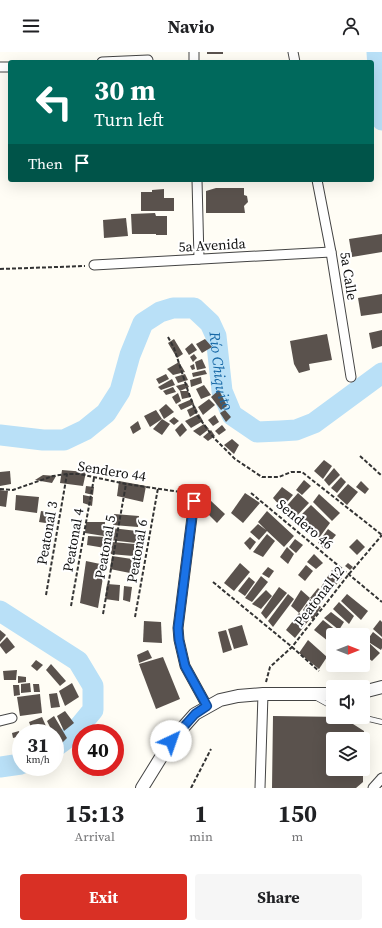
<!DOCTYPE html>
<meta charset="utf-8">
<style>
:root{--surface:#fff;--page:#f6f6f6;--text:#202124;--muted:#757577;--accent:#d93025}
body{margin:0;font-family:"Source Serif 4",serif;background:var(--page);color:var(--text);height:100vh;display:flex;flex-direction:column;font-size:15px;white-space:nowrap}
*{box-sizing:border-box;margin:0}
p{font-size:13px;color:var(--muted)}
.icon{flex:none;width:22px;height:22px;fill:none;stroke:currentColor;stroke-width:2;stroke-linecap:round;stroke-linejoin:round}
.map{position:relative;height:736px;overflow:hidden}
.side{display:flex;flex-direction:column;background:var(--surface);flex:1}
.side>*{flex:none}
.hud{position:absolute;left:8px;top:8px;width:366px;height:122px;border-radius:4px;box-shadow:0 4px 16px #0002;background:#00695c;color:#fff;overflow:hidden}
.needle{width:26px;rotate:90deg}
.buttons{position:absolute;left:326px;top:576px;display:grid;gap:8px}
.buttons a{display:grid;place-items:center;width:44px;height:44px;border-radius:4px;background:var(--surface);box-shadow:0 4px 16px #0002;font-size:20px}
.speed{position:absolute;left:12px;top:672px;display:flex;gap:8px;font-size:20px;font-weight:700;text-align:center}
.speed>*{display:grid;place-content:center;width:52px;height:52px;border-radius:50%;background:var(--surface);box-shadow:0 4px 16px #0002;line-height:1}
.speed small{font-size:10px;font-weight:400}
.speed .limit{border:6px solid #d22;background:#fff;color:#111}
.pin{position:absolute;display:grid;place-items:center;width:34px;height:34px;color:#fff;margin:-17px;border-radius:8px;box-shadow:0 2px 6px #0006}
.me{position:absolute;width:44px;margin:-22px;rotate:42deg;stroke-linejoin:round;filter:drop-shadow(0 0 3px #0008)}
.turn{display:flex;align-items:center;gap:14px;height:84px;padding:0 20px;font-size:18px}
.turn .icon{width:52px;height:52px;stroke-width:2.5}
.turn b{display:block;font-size:28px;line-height:34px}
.then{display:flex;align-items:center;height:38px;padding:0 20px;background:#0003;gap:8px;font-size:15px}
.eta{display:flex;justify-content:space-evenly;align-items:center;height:68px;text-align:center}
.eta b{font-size:24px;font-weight:700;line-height:28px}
.action{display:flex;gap:8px;margin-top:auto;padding:8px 20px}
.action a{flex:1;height:46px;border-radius:4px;background:var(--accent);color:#fff;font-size:16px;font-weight:700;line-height:46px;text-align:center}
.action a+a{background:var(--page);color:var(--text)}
header{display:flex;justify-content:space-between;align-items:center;height:52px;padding:0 20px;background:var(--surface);font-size:18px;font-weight:700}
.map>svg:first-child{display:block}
</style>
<header><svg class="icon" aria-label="menu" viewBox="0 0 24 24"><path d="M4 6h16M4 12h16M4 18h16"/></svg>Navio<svg class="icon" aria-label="person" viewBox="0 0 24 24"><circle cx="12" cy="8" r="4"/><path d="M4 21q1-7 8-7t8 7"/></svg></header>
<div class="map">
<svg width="382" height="736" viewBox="0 0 382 736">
<rect width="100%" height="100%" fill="#fffdf5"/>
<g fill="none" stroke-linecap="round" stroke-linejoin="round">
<g stroke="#b9e0f7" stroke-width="21">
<path d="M377 0 380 51 382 68"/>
<path id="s1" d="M0 383 43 388H64L85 378 106 361 120 339 130 303 143 271 160 260 173 256H194L210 271 216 284 222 339 232 363 257 380 280 379 296 378 314 371 382 321"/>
<path d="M0 559 78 609 93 634V658L74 681 55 695"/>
<path d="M0 715 21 712"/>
</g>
</g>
<g fill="#5a524d">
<rect x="207" y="0" width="16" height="2"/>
<path d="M216 136H244V143L247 144 248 150 244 154 245 161H206V139Z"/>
<path d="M164 137V146H174V159H141V140H152V138Z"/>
<path d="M155 161 156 164H167V183H156V182H132L131 162Z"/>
<path d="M126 166 128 184 104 186 103 168Z"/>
<path d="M382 182V200L352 205 349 187Z"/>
<path d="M382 242V261L361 264 358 246Z"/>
<path d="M382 278V294L372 297 369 281Z"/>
<path d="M327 282 332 308 309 312 310 318 299 321 294 312 290 289Z"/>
<path d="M174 287 183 302 177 306 168 291Z"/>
<path d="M205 287 212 295 202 301 196 292Z"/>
<path d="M192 291 197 298 189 303 185 297Z"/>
<path d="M194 302 197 306 193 310 190 305Z"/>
<path d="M202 307 206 316 197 318 195 310Z"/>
<path d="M179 310 185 320 173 323 167 317Z"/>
<path d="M194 312 195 317 192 318 190 314Z"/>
<path d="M205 318 207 322 193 325 192 321Z"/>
<path d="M166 322 169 327 159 332 156 327Z"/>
<path d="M185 322 188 328 178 331 175 325Z"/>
<path d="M201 325 202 331 191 335 190 328Z"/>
<path d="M172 327 175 333 161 338 158 335Z"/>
<path d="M187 331 189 335 180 339H188L191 345 182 347 180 339 176 334Z"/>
<path d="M204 333 211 343 201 347 196 337Z"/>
<path d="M173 335 176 340 166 343 163 339Z"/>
<path d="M219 338 227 354 221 358 211 345Z"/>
<path d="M178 341 181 349 176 352 172 345Z"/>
<path d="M192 347 194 352 181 358 178 353Z"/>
<path d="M209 347 215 353 203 363 198 355Z"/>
<path d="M166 352 174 360 164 367 159 358Z"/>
<path d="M195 354 198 360 190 365 187 358Z"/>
<path d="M156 358 162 367 150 375 144 364Z"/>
<path d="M225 358 231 365 226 370 220 361Z"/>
<path d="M199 362 203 369 191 376 185 369Z"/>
<path d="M215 363 219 370 213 374 208 368Z"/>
<path d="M174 365 179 369 174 373 169 369Z"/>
<path d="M162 367 170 372 162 383 153 377Z"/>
<path d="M138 369 141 377 133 382 130 375Z"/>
<path d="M182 371 187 378 180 385 175 378Z"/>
<path d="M204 372 209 377 200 384 193 379Z"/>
<path d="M222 373 226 378 219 383 215 379Z"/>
<path d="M211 378 215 384 208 389 203 385Z"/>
<path d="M232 387 239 393 234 402 224 393Z"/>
<path d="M324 408 332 414 323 427 314 419Z"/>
<path d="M334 416 340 423 329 434 324 428Z"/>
<path d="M62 418 86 420 83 434 60 431Z"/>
<path d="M10 419 11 432 0 434V420Z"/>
<path d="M43 423 56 424 52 431 35 428Z"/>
<path d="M341 425 346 430 337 441 331 436Z"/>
<path d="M304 428 311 434 302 443 296 438Z"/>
<path d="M119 429 146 434 143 450 117 444Z"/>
<path d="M361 429 369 437 365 442 356 435Z"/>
<path d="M348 432 358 440 347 453 337 444Z"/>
<path d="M86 434 94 435 93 443 85 441Z"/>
<path d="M282 435 293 443 282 456 273 446Z"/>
<path d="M0 438 8 439 6 455 0 454Z"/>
<path d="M245 441 260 451 243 471 231 461Z"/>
<path d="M298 441 309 451 293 468 283 458Z"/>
<path d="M319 442 340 461 332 469 313 450Z"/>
<path d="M16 443 39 445 37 461 15 458Z"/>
<path d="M83 443 93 445 92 454 83 451Z"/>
<path d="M210 448 225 462 217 471 202 456Z"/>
<path d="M311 453 330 471 319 486 296 468Z"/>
<path d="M41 459 54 461 52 472 39 470Z"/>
<path d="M267 459 294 484 284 495 267 479 259 488 250 480 258 472 266 478 258 470Z"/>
<path d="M114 462 139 464 138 475 113 473Z"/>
<path d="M86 470H105L104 484 85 481Z"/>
<path d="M112 476 137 479 136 491 109 488Z"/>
<path d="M328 477 336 483 324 497 318 491Z"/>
<path d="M267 482 275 489 263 505 253 500Z"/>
<path d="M88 484 106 485 105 496 87 493Z"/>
<path d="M250 485 256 490 250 498 244 491Z"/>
<path d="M295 487 303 493 296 501 289 495Z"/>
<path d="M357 487 365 495 357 503 349 495Z"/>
<path d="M112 490 135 492 133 504 110 502Z"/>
<path d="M287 495 294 502 288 512 280 505Z"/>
<path d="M314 502 323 511 316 517 307 510Z"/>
<path d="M112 504 132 507 130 521 110 517Z"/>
<path d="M86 509 105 513 98 556 80 551Z"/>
<path d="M240 511 250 520 234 539 224 531Z"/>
<path d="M348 511 353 515 350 518 345 514Z"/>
<path d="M306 513 313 519 305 529 298 523Z"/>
<path d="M268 515 274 519 269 526 262 522Z"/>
<path d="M332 518 342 526 335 534 326 527Z"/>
<path d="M261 524 268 530 252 550 245 546Z"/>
<path d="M249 525 255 530 245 544 238 539Z"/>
<path d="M325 529 333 536 328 542 321 535Z"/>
<path d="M107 532 120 533 119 549 105 547Z"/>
<path d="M124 534 132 535 130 550 123 548Z"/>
<path d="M279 535 287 541 266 567 261 561Z"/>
<path d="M318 536 326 544 321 552 310 546Z"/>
<path d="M266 538 272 544 261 557 252 552Z"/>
<path d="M301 538 310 546 299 561 291 554Z"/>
<path d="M288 542 294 547 273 575 268 569Z"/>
<path d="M347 542 368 559 361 568 341 549Z"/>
<path d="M310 547 321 555 313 568 303 558Z"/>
<path d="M339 550 354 564 349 572 333 557Z"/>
<path d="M331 560 344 570 339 578 324 566Z"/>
<path d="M299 561 309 568 295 586 286 578Z"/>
<path d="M323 568 342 583H333V593L314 578Z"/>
<path d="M380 568 382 570V585L373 577Z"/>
<path d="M144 569 161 570 162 591 143 590Z"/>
<path d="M242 573 248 593 234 597 228 577Z"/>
<path d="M0 578 6 583 0 590Z"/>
<path d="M226 578 232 598 223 601 218 580Z"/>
<path d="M373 580 382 587V596L381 598 367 589 380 601 372 609 363 602V594Z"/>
<path d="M7 585 15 595 6 602 0 594V592Z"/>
<path d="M308 588 327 605 319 617 299 601Z"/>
<path d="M148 598 152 606 139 611 137 603Z"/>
<path d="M333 600V612L327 607Z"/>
<path d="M163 605 180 647 156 657 139 612Z"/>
<path d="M36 608 43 613 37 619 31 614Z"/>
<path d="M51 612 66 629 60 634 46 618Z"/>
<path d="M334 613H343L340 618Z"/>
<path d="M17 618 16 628H4L3 619Z"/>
<path d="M18 624 26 625V630L18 631Z"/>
<path d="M30 631 31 640 21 641V632Z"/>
<path d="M72 631 79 645 65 654 59 639Z"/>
<path d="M33 632H39L40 640H34Z"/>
<path d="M13 633H19L20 643 14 644Z"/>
<path d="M57 641 60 655 51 656 49 642Z"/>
<path d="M40 642 42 661 20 664 17 645Z"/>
<path d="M65 659 74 671 64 679 57 664Z"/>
<path d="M54 664 67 686 59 694 55 685V681H53L47 669Z"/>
<path d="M273 664 342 665 364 679V687H333V717H363V730L356 736H272Z"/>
<path d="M42 665 49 681H33L29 670Z"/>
<path d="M19 679 21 684 13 686 12 681Z"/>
<path d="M21 692V701L18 703 16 693Z"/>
</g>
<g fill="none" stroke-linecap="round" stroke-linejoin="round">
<g stroke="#444" stroke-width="6">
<g id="service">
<path d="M315 645 333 655"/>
<path d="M361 665 382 670"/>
</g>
</g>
<g stroke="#444" stroke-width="11">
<g id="minor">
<path d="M194 0V10"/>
<path d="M293 0 295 10"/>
<path d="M102 10 148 8"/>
<path d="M0 15H10"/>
<path d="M197 128 199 207"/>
<path d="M317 128 331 200 351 325"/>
<path d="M94 213 331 200"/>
<path d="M194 449 178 576 179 588 185 614 207 654"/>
<path d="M0 669 12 666"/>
<path d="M260 736 263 642"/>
<path d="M373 736 382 726"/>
</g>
</g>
<g stroke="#444" stroke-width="14">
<g id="tertiary">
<path d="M363 640 382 635"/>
<path d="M142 736 171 689 195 662 220 648 238 644 263 642H333"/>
</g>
</g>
<g stroke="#333" stroke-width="2" stroke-dasharray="4 2" stroke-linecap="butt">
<path d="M0 217 85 214"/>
<path d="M168 285 174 296 188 339 197 363 214 386 235 407 262 425H279L291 420H302L382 483"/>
<path d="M360 404 382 424"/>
<path d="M0 437 13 438 53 424 67 422H79L126 432 187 441"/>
<path d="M251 441 382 550"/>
<path d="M213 530 292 595 319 619"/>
<path d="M46 543 67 422"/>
<path d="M71 554 94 426"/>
<path d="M103 562 126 432"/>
<path d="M135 565 158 436"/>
<path d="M266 630 270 615 292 595 349 522 382 483"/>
<path d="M191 736 211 697"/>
</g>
<use href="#service" stroke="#fff" stroke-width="4.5"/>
<use href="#minor" stroke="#fff" stroke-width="9"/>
<use href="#tertiary" stroke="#fff" stroke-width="12"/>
</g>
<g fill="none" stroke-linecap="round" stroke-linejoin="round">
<g stroke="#114b97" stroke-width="10">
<path id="route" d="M171 689 195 662 207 654 185 614 179 588 178 576 194 449"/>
</g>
<use href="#route" stroke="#1a73e8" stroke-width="7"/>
</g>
<g text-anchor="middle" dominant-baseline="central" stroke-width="4" stroke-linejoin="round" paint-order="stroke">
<g font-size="14" fill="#111" stroke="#fff">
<text transform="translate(212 193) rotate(-3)">5a Avenida</text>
<text transform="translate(349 224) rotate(81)">5a Calle</text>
<text transform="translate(112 419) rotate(9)">Sendero 44</text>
<text transform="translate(305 472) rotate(40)">Sendero 46</text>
<text transform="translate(47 481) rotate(-80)">Peatonal 3</text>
<text transform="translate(73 488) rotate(-80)">Peatonal 4</text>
<text transform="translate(105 495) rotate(-80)">Peatonal 5</text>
<text transform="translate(137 499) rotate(-80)">Peatonal 6</text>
<text transform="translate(319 544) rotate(-52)">Peatonal 12</text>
</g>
<g font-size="15" font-style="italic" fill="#1768a6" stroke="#fff">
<text stroke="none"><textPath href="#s1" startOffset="339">Río Chiquito</textPath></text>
</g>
</g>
</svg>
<div class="buttons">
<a><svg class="needle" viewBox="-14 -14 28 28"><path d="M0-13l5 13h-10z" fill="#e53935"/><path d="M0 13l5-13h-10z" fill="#757577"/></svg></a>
<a><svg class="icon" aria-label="sound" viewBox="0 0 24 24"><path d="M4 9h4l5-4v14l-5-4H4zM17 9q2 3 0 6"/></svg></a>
<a><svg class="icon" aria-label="layers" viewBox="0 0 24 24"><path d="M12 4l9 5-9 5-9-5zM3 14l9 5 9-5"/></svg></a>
</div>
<div class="speed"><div>31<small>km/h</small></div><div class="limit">40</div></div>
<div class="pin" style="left:194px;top:449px;background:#d93025"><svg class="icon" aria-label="arrive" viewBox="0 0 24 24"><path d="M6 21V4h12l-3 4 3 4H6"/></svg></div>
<svg class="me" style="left:171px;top:689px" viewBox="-20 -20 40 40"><circle r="19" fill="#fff"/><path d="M0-13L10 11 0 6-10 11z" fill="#1a73e8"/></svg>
<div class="hud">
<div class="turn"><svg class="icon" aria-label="left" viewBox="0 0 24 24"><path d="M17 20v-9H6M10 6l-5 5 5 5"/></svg><div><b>30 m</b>Turn left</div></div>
<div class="then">Then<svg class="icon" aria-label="arrive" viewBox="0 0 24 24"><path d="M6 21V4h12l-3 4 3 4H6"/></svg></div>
</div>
</div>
<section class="side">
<div class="eta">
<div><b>15:13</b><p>Arrival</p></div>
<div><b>1</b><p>min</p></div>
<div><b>150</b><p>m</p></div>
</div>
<div class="action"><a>Exit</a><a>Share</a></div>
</section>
